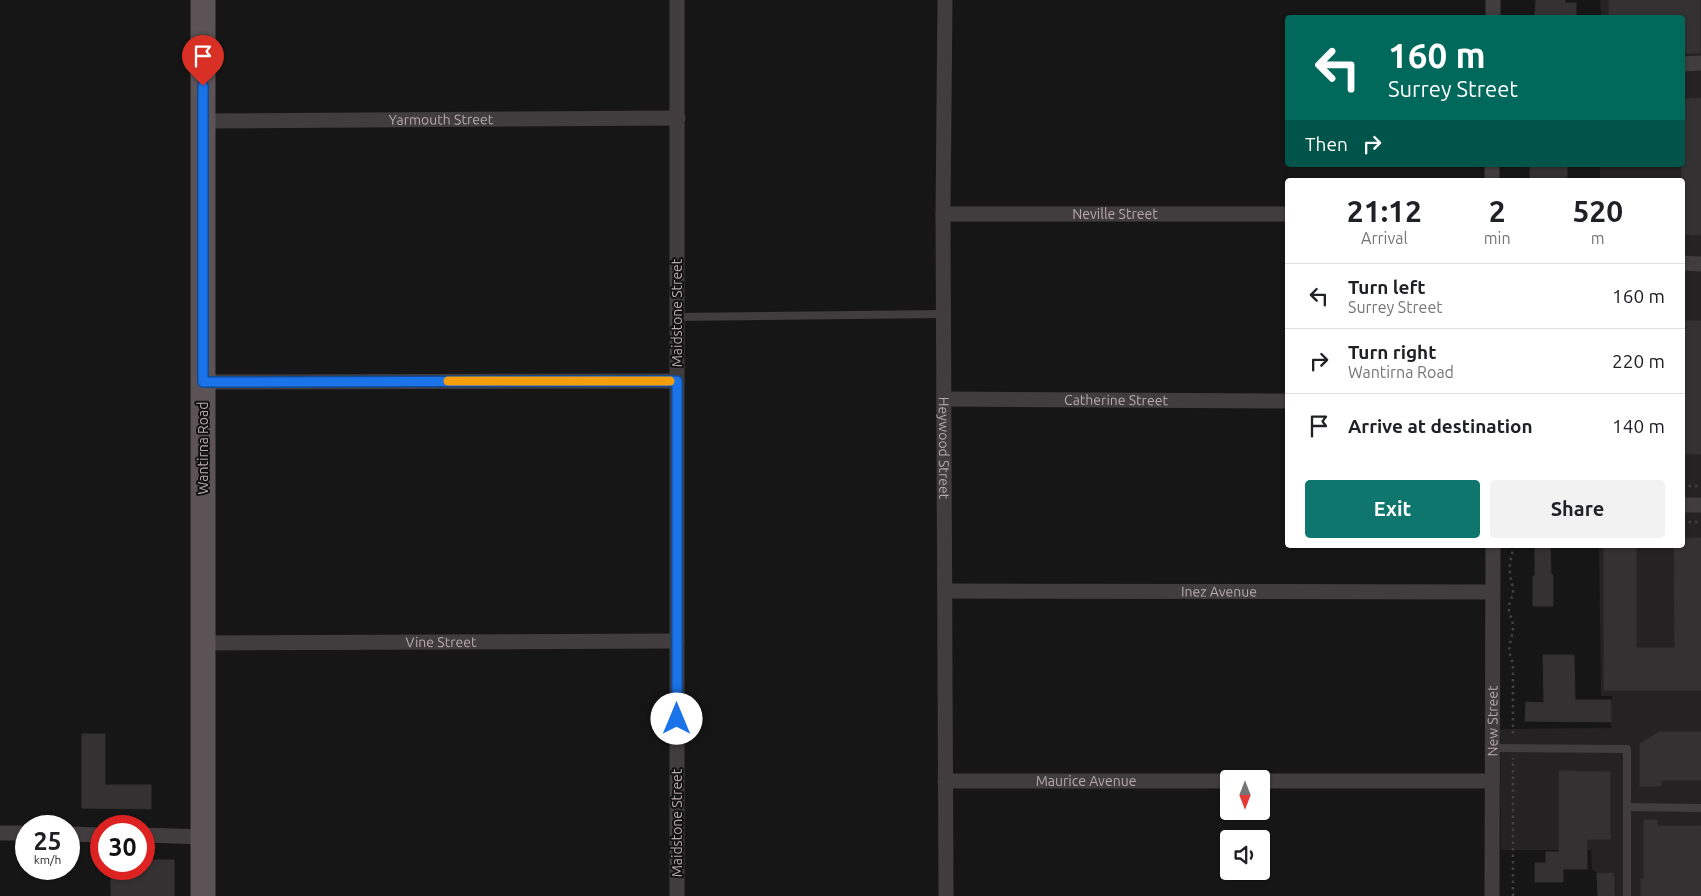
<!DOCTYPE html>
<style>
:root{--surface:#fff;--page:#f2f2f2;--text:#202124;--muted:#757577;--line:#e0e0e0;--accent:#0f766e}
body{margin:0;font-family:Ubuntu,sans-serif;background:var(--page);color:var(--text);height:100vh;display:flex;flex-direction:column;font-size:19px;white-space:nowrap}
*{box-sizing:border-box;margin:0}
p{font-size:16px;color:var(--muted)}
.icon{flex:none;width:28px;height:28px;fill:none;stroke:currentColor;stroke-width:2;stroke-linecap:round;stroke-linejoin:round}
.map{position:relative;flex:1;overflow:hidden}
.panel{position:absolute;left:1285px;top:178px;width:400px;height:370px;display:flex;flex-direction:column;background:var(--surface);border-radius:5px;box-shadow:0 1px 4px #0004}
.panel>*{flex:none}
.banner{position:absolute;left:1285px;top:15px;width:400px;height:152px;border-radius:5px;box-shadow:0 1px 4px #0004;background:#00695c;color:#fff;overflow:hidden}
.needle{width:32px;rotate:180deg}
.fabs{position:absolute;left:1220px;top:770px;display:grid;gap:10px}
.fabs a{display:grid;place-items:center;width:50px;height:50px;border-radius:5px;background:var(--surface);box-shadow:0 1px 4px #0004;font-size:25px}
.speed{position:absolute;left:15px;top:815px;display:flex;gap:10px;font-size:25px;font-weight:700;text-align:center}
.speed>*{display:grid;place-content:center;width:65px;height:65px;border-radius:50%;background:var(--surface);box-shadow:0 1px 4px #0004;line-height:1}
.speed small{font-size:12px;font-weight:400}
.speed .limit{border:8px solid #d22;background:#fff;color:#111}
.pin{position:absolute;display:grid;place-items:center;width:42px;height:42px;color:#fff;margin:-51px -21px;border-radius:50% 50% 50% 0;rotate:-45deg;box-shadow:0 0 5px #0007}
.pin .icon{rotate:45deg}
.me{position:absolute;width:55px;margin:-28px;rotate:0deg;stroke-linejoin:round;filter:drop-shadow(0 0 4px #0008)}
.turn{display:flex;align-items:center;gap:18px;height:105px;padding:0 20px;font-size:22px}
.turn .icon{width:65px;height:65px;stroke-width:2.5}
.turn b{display:block;font-size:35px;line-height:42px}
.then{display:flex;align-items:center;height:48px;padding:0 20px;background:#0003;gap:10px;font-size:19px}
.eta{display:flex;justify-content:space-evenly;align-items:center;height:85px;text-align:center}
.eta b{font-size:30px;font-weight:700;line-height:35px}
.cta{display:flex;gap:10px;margin-top:auto;padding:10px 20px}
.cta a{flex:1;height:58px;border-radius:5px;background:var(--accent);color:#fff;font-size:20px;font-weight:700;line-height:58px;text-align:center}
.cta a+a{background:var(--page);color:var(--text)}
ul{padding:0;list-style:none}
li{display:flex;align-items:center;gap:15px;height:65px;padding:0 20px;border-top:1px solid var(--line)}
li div{flex:1}
li b{display:block;font-size:19px}
li em{font-style:normal}
.map>svg:first-child{display:block}
</style>
<div class="map">
<svg width="1701" height="896" viewBox="0 0 1701 896">
<rect width="100%" height="100%" fill="#171616"/>
<path fill="#242222" d="M1600 0H1701V896H1616L1615 872H1596L1592 869 1591 850H1501L1500 729 1611 728 1612 696H1601L1599 545H1682V180H1600V165H1682V18L1601 17Z"/>
<g fill="#333131" stroke="#333030">
<path d="M1536 0H1565V3H1576V16L1535 15Z"/>
<path d="M1609 0H1700V53H1682V18H1609Z"/>
<path d="M1701 98V235L1682 234V99Z"/>
<path d="M1530 165H1567V180L1530 179Z"/>
<rect x="1682" y="321" width="19" height="133"/>
<path d="M1682 538H1701V690H1604V545H1636V648H1675L1674 545H1682Z"/>
<path d="M1535 545H1550L1551 575H1553V606H1533V576H1535Z"/>
<path d="M1543 655H1574L1575 700H1611V722L1525 721 1526 702 1544 703Z"/>
<path d="M1659 732H1701V780H1661V786H1640V744Z"/>
<path d="M82 734H105V785H151V809L82 808Z"/>
<path d="M1559 771 1610 772V839H1587V869H1563V882H1535V863H1546V852H1559Z"/>
<path d="M1644 820H1657V826H1701V896H1641V879H1644Z"/>
<path d="M144 860H174V896H111V869H144Z"/>
<path d="M1597 873H1614L1615 896H1598Z"/>
</g>
<g fill="none" stroke-linecap="round" stroke-linejoin="round">
<g stroke="#453f41" stroke-width="2.5" stroke-dasharray="2.5 4" stroke-linecap="butt">
<path d="M1682 486H1701"/>
<path d="M1682 522H1701"/>
<path d="M1513 545C1513 554 1509 562 1510 572 1510 579 1513 584 1513 591 1513 598 1508 603 1509 610 1510 617 1514 622 1513 629 1511 644 1506 648 1513 663V737"/>
<path d="M1513 896V758"/>
</g>
<g stroke="#413c3d" stroke-width="8">
<path d="M677 317 944 314"/>
<path d="M1492 748 1627 749V807"/>
<path d="M1627 896V807L1701 808"/>
</g>
<g stroke="#413c3d" stroke-width="15">
<path d="M677 0V896"/>
<path id="s1" d="M945 0 943 214 946 896"/>
<path d="M1493 18V0"/>
<path d="M1682 64 1701 63"/>
<path id="s2" d="M203 121 678 118"/>
<path d="M1492 180V165"/>
<path id="s3" d="M943 214H1288"/>
<path d="M1682 263 1701 264"/>
<path d="M203 382 677 381"/>
<path id="s4" d="M944 399 1288 401"/>
<path d="M1682 505H1701"/>
<path id="s5" d="M945 591 1492 592"/>
<path id="s6" d="M203 643 677 641"/>
<path id="s7" d="M945 781H1229"/>
<path d="M1261 781H1492"/>
<path d="M0 833H26"/>
<path d="M69 834 101 835"/>
<path d="M144 835 203 837"/>
<path id="s8" d="M1492 896 1493 545"/>
</g>
<path stroke="#5b5356" stroke-width="25" d="M203 896V0"/>
</g>
<g fill="none" stroke-linecap="round" stroke-linejoin="round">
<g stroke="#114b97" stroke-width="12">
<path id="route" d="M203 86V382L677 381V719"/>
</g>
<use href="#route" stroke="#1a73e8" stroke-width="9"/>
<path stroke="#f59e0b" stroke-width="9" d="M448 381H670"/>
</g>
<g text-anchor="middle" dominant-baseline="central" stroke-width="4" stroke-linejoin="round" paint-order="stroke">
<g font-size="14" fill="#b6a9ae" stroke="#121111">
<text stroke="none"><textPath href="#s2" startOffset="238">Yarmouth Street</textPath></text>
<text stroke="none"><textPath href="#s3" startOffset="172">Neville Street</textPath></text>
<text transform="translate(677 313) rotate(-90)">Maidstone Street</text>
<text stroke="none"><textPath href="#s4" startOffset="172">Catherine Street</textPath></text>
<text transform="translate(203 448) rotate(-90)">Wantirna Road</text>
<text stroke="none"><textPath href="#s1" startOffset="448">Heywood Street</textPath></text>
<text stroke="none"><textPath href="#s5" startOffset="274">Inez Avenue</textPath></text>
<text stroke="none"><textPath href="#s6" startOffset="238">Vine Street</textPath></text>
<text stroke="none"><textPath href="#s8" startOffset="175">New Street</textPath></text>
<text stroke="none"><textPath href="#s7" startOffset="141">Maurice Avenue</textPath></text>
<text transform="translate(677 823) rotate(-90)">Maidstone Street</text>
</g>
</g>
</svg>
<div class="fabs">
<a><svg class="needle" viewBox="-14 -14 28 28"><path d="M0-13l5 13h-10z" fill="#e53935"/><path d="M0 13l5-13h-10z" fill="#757577"/></svg></a>
<a><svg class="icon" aria-label="sound" viewBox="0 0 24 24"><path d="M4 9h4l5-4v14l-5-4H4zM17 9q2 3 0 6"/></svg></a>
</div>
<div class="speed"><div>25<small>km/h</small></div><div class="limit">30</div></div>
<div class="pin" style="left:203px;top:86px;background:#d93025"><svg class="icon" aria-label="arrive" viewBox="0 0 24 24"><path d="M6 21V4h12l-3 4 3 4H6"/></svg></div>
<svg class="me" style="left:677px;top:719px" viewBox="-20 -20 40 40"><circle r="19" fill="#fff"/><path d="M0-13L10 11 0 6-10 11z" fill="#1a73e8"/></svg>
<div class="banner">
<div class="turn"><svg class="icon" aria-label="left" viewBox="0 0 24 24"><path d="M17 20v-9H6M10 6l-5 5 5 5"/></svg><div><b>160 m</b>Surrey Street</div></div>
<div class="then">Then<svg class="icon" aria-label="right" viewBox="0 0 24 24"><path d="M7 20v-9h11M14 6l5 5-5 5"/></svg></div>
</div>
<section class="panel">
<div class="eta">
<div><b>21:12</b><p>Arrival</p></div>
<div><b>2</b><p>min</p></div>
<div><b>520</b><p>m</p></div>
</div>
<ul>
<li><svg class="icon" aria-label="left" viewBox="0 0 24 24"><path d="M17 20v-9H6M10 6l-5 5 5 5"/></svg><div><b>Turn left</b><p>Surrey Street</p></div><em>160 m</em></li>
<li><svg class="icon" aria-label="right" viewBox="0 0 24 24"><path d="M7 20v-9h11M14 6l5 5-5 5"/></svg><div><b>Turn right</b><p>Wantirna Road</p></div><em>220 m</em></li>
<li><svg class="icon" aria-label="arrive" viewBox="0 0 24 24"><path d="M6 21V4h12l-3 4 3 4H6"/></svg><div><b>Arrive at destination</b></div><em>140 m</em></li>
</ul>
<div class="cta"><a>Exit</a><a>Share</a></div>
</section>
</div>
